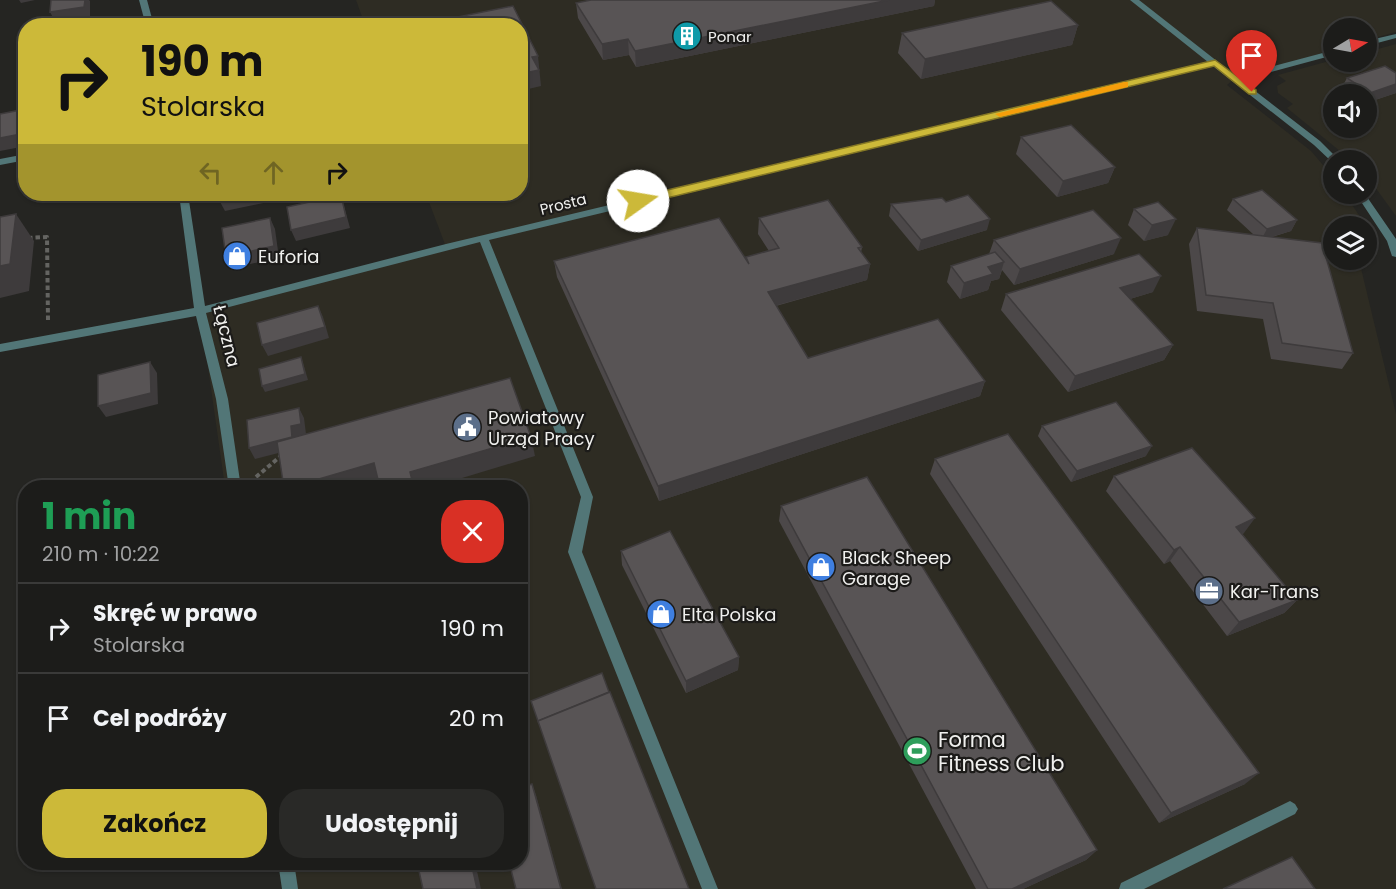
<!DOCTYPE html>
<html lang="pl">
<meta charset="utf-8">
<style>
:root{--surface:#1c1c1a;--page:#292927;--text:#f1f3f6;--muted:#a0a1a2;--line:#3a3a39;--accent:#ccb939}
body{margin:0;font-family:Poppins,sans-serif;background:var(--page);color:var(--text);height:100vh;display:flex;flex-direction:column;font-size:22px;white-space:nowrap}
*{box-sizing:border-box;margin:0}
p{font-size:20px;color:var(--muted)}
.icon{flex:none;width:33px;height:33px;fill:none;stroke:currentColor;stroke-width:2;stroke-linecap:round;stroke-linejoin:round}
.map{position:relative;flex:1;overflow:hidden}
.details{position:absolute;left:18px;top:480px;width:510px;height:390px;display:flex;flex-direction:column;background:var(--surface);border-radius:24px;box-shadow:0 2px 4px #0004,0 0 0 2px var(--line)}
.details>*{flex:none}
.guide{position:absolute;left:18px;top:18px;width:510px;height:183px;border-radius:24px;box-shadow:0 2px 4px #0004,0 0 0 2px var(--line);background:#ccb939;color:#111;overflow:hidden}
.needle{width:39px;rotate:80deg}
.buttons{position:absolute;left:1323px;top:18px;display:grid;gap:12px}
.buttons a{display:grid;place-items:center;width:54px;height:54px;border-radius:50%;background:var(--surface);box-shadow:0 2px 4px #0004,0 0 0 2px var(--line);font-size:30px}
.pin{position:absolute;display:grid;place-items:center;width:51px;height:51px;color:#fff;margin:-62px -26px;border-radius:50% 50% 50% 0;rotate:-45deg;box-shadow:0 0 6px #0007}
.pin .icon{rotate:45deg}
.me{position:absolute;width:66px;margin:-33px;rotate:77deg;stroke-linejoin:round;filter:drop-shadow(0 0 4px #0008)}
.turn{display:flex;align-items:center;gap:21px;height:126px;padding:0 24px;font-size:27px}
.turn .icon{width:78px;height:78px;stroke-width:2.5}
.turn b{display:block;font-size:42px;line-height:51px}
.lanes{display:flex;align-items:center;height:57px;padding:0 24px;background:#0003;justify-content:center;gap:30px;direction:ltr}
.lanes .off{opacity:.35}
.round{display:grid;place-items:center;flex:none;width:63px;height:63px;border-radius:24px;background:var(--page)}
.headline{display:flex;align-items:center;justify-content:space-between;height:102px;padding:0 24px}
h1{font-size:36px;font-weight:700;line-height:45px;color:#1e9e55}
.button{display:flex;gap:12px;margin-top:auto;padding:12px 24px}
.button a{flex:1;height:69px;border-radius:24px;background:var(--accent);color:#111;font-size:24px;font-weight:700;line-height:69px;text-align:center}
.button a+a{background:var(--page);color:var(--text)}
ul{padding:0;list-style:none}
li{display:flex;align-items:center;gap:18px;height:90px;padding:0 24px;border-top:2px solid var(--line)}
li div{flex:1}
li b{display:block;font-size:22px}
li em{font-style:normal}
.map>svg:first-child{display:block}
</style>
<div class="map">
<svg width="1396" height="889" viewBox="0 0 1396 889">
<rect width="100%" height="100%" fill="#252522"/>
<g fill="#2e2c23" fill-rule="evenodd">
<path d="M356 0H1396V32L1367 40 1366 28H1334L1333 50 1234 79 1227 85 1311 151 1333 177 1334 194H1345L1366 226H1334V260H1359L1396 414V889H282L278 863 520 862V488L225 487 200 311 446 247 426 194H520V26L365 25Z"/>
<path d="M1396 44V216L1367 176 1366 160H1351L1287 108 1293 104 1278 93 1277 86 1286 81 1278 75 1333 60 1366 62 1367 52ZM1334 94H1366V128H1334Z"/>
</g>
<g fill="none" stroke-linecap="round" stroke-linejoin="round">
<g stroke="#646461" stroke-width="4" stroke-dasharray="4.5 3" stroke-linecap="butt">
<path d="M28 238 47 237 48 320"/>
<path d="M256 477 282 455"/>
</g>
<path fill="#527677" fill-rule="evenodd" d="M26 154V160L0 165V159Z"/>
<g fill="#527677" fill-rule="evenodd">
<path d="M139 0H147L154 26H146Z"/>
<path d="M1130 0H1139L1236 76 1334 50V55L1241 80 1320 141 1339 160 1332 162 1314 145 1213 66 489 240 593 497 582 552 718 889H702L568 552 581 497 480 242 206 313 228 399 241 488H229L216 399 196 316 0 352V344L194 308 179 194H188L205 306 446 244 1208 62Z"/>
<path d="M1396 34V38L1366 46V41Z"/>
<path d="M1356 194H1365L1396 239V257L1392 256 1387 241Z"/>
<path d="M1290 801 1295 804 1298 809 1295 814 1144 889H1119L1121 883Z"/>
<path d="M278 862H294L298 889H282Z"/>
</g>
</g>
<g fill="#4c4849">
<path d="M591 0H935L934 6 636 67 629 55 603 60 578 18 576 3Z"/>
<path d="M1078 25 1072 45 921 79 898 53 902 33Z"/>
<path d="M1396 73V93L1366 103V94H1349L1341 89 1347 78Z"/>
<path d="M1021 137 1115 167 1108 183 1057 197 1016 154Z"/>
<path d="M1233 199 1297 220 1291 231 1272 237 1353 353 1342 369 1271 359 1263 319 1197 311 1189 244 1197 228 1254 235 1227 210Z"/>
<path d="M946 202 987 230 918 251 889 216 891 204Z"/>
<path d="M1134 209 1168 235 1144 241 1128 225Z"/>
<path d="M759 218 862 247 861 253 870 264 867 280 776 306 808 358 985 381 980 396 659 501 557 277 554 261 746 259V257L769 251 758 234Z"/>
<path d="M994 240 1114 254 1014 285 1002 270 999 279 991 281 988 290 960 299 947 282 951 266 989 254Z"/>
<path d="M1153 292 1130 299 1173 345 1164 360 1068 392 1001 310 1006 294Z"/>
<path d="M1042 426 1146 456 1071 482 1038 436Z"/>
<path d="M935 459 1245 784 1159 823 930 474Z"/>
<path d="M1114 476 1244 533 1242 534 1297 600 1284 613 1227 636 1170 561 1164 564 1106 491Z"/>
<path d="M781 506 1097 850 1086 860 1023 889H976L779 521Z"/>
<path d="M621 551 739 657 738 670 686 693 622 565Z"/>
</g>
<g fill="#3e3b3c">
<path d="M19 0H35L21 3Z"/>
<path d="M85 0H89L90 1V18L56 23 50 12Z"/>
<path d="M889 0H935L934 6 636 67 635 51Z"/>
<path d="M1078 25 1072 45 921 79 925 59Z"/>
<path d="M628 39 629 55 603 60 602 44Z"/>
<path d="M538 56 541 86 520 91V74L532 57Z"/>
<path d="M1396 84V93L1366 103V98L1370 93Z"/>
<path d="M26 133V146L0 151V138Z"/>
<path d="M1115 167 1108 183 1057 197 1063 181Z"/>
<path d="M106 194H135L104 200 101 195Z"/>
<path d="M250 194H267L268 202 225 211 219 200Z"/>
<path d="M341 195 350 228 296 241 291 230Z"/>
<path d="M16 214 34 241 29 291 0 298V266Z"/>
<path d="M270 218 275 229 279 258 231 268 226 257Z"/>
<path d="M990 219 987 230 918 251 921 240Z"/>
<path d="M1176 219 1168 235 1144 241 1152 225Z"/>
<path d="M1297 220 1291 231 1261 240 1267 229Z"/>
<path d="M1121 238 1114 254 1014 285 1020 269Z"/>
<path d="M1004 262 999 279 991 281 988 290 960 299 964 283 988 267Z"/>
<path d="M870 264 867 280 767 308 768 292Z"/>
<path d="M1161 276 1153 292 1113 304 1120 288Z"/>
<path d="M318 306 323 317 329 338 268 356 262 345Z"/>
<path d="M1173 345 1164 360 1068 392 1075 376Z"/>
<path d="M301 357 303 363 308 380 265 392 262 386Z"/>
<path d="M150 362 157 373 158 404 106 417 98 406Z"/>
<path d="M985 381 980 396 659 501 658 486Z"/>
<path d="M299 408 304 418 306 434 298 448 255 459 249 448 291 426Z"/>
<path d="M531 437 535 456 429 488H414L410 472Z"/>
<path d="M1152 446 1146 456 1071 482 1077 471Z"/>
<path d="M374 463 382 482 364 488H288Z"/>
<path d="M1255 518 1244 533 1225 541 1236 527Z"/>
<path d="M1180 547 1170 561 1164 564 1174 550Z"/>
<path d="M1297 600 1284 613 1227 636 1239 622Z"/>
<path d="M739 657 738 670 686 693V681Z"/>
<path d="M1259 773 1245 784 1159 823 1171 813Z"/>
<path d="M532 784 536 795 562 889H561Z"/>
<path d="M1097 850 1086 860 1023 889H1012Z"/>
<path d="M471 862H475L481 889H477Z"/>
</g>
<g fill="#585455" stroke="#3e3b3c" stroke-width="1.5">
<path d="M51 0H85L84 7 50 12Z"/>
<path d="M591 0H889L635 51 628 39 602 44 576 3Z"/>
<path d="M1051 1 1078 25 925 59 902 33Z"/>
<path d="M513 6 538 56 532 57 539 70 520 74V26H413Z"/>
<path d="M93 19V25L99 24V26H54Z"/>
<path d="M1385 66 1396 73V84L1370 93 1347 78Z"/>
<path d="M26 109V133L0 138V114Z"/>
<path d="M1071 125 1115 167 1063 181 1021 137Z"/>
<path d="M1262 190 1297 220 1267 229 1233 199Z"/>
<path d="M219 194H250L219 200Z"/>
<path d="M341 195 346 217 291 230 287 207Z"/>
<path d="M968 195 990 219 921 240 891 204 942 198 946 202Z"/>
<path d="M828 200 862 247 858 248 870 264 768 292 808 358 938 319 985 381 658 486 554 261 719 218 749 264 746 257 779 248 759 218Z"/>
<path d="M1158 202 1176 219 1152 225 1134 209Z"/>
<path d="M1093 210 1121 238 1020 269 994 240Z"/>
<path d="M16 214 10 264 0 266V217Z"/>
<path d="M270 218 274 246 226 257 222 228Z"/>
<path d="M1197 228 1322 243 1353 353 1282 343 1273 303 1206 295Z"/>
<path d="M995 252 1004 262 988 267 993 274 964 283 951 266Z"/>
<path d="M1139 254 1161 276 1120 288 1173 345 1075 376 1006 294Z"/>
<path d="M318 306 325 327 262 345 257 323Z"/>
<path d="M301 357 305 374 262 386 259 369Z"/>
<path d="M150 362 151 393 98 406V375Z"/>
<path d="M510 378 531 437 410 472 414 488H380L374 463 288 488H284L277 442Z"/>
<path d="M1116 402 1152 446 1077 471 1042 426Z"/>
<path d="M299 408 301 424 291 426 292 437 249 448 247 420Z"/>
<path d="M1008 434 1259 773 1171 813 935 459Z"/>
<path d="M1192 448 1255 518 1236 527 1297 600 1239 622 1180 547 1174 550 1114 476Z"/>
<path d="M867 477 1097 850 1012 889H988L781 506Z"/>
<path d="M670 531 739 657 686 681 621 551Z"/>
<path d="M602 673 609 692 538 721 539 724 531 701Z"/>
<path d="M610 692 689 889H596L538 721Z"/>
<path d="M532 784 561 889H516L509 862H520V788Z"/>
<path d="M1292 857 1315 889H1223Z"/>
<path d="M417 862H471L477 889H423Z"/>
</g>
<path fill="#ccb939" stroke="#857825" stroke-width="1.5" d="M1215 60 1256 90V94H1249L1214 66 638 205 633 201 638 197Z"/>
<path fill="#f59e0b" d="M1124 82H1128V87L1000 117 995 114Z"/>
<defs>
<g id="building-disc" transform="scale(1.5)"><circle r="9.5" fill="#0f9aa8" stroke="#1c1b19"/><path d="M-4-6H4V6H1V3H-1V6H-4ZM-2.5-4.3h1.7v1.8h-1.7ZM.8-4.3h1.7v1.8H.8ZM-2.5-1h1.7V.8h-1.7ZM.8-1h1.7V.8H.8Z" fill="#fff"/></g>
<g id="shop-disc" transform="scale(1.5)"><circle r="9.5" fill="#3f7fe0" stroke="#1c1b19"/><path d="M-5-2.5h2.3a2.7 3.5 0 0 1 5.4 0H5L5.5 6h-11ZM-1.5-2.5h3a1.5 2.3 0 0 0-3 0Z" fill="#fff"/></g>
<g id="civic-disc" transform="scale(1.5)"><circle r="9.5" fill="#5c6f8a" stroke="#1c1b19"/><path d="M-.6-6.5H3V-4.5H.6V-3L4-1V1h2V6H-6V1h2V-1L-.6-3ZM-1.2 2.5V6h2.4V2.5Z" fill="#fff"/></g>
<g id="office-disc" transform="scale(1.5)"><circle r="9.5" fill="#5c6f8a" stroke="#1c1b19"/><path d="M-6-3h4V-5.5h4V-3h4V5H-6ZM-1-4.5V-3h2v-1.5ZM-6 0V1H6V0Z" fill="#fff"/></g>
<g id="stadium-disc" transform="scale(1.5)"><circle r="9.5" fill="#2e9e5b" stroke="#1c1b19"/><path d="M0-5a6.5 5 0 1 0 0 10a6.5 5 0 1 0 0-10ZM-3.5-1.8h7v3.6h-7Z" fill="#fff"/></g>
</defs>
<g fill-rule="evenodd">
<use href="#building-disc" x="687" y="36"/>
<use href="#shop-disc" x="237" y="256"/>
<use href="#civic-disc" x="467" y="427"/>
<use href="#shop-disc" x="821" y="567"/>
<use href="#office-disc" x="1209" y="591"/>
<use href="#shop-disc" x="661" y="614"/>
<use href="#stadium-disc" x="917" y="751"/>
</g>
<g text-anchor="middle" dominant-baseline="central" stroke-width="4.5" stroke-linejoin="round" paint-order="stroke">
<g font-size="15" fill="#f0f0ee" stroke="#1c1b19" text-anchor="start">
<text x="708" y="36">Ponar</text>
</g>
<g font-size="15" fill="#f0f0ee" stroke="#1c1b19">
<text transform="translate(563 204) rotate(-14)">Prosta</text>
</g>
<g font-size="18" fill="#f0f0ee" stroke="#1c1b19" text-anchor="start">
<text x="258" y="256">Euforia</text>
<text x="488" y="417">Powiatowy<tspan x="488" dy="21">Urząd Pracy</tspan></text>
<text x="842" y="557">Black Sheep<tspan x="842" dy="21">Garage</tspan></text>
<text x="1230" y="591">Kar-Trans</text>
<text x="682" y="614">Elta Polska</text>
</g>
<g font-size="18" fill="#f0f0ee" stroke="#1c1b19">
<text transform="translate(227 336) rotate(76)">Łączna</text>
</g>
<g font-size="21" fill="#f0f0ee" stroke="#1c1b19" text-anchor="start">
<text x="938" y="739">Forma<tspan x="938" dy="24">Fitness Club</tspan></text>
</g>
</g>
</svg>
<div class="buttons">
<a><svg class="needle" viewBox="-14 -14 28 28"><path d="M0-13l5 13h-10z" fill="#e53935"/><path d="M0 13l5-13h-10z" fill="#a0a1a2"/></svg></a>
<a><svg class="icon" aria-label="sound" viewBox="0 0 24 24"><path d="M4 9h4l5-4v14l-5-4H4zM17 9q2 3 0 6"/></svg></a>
<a><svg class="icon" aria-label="search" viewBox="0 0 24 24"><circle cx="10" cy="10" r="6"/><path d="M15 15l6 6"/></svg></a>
<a><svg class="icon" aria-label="layers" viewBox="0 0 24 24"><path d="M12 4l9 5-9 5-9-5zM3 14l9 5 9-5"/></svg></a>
</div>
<div class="pin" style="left:1252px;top:92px;background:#d93025"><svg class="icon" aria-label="arrive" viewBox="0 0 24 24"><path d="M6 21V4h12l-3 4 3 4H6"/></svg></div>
<svg class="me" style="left:638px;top:201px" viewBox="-20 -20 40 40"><circle r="19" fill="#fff"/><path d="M0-13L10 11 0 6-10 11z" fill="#ccb939"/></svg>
<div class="guide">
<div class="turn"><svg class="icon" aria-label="right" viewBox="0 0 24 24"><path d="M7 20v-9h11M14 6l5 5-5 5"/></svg><div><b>190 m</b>Stolarska</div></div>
<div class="lanes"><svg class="icon off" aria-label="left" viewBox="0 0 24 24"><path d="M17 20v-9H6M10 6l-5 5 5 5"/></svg><svg class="icon off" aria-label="ahead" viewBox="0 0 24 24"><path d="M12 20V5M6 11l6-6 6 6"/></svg><svg class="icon" aria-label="right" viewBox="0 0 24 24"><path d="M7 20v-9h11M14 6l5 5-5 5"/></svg></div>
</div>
<section class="details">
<div class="headline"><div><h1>1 min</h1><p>210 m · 10:22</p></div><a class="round" style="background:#d93025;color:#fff"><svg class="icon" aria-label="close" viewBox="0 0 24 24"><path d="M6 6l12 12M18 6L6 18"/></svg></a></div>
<ul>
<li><svg class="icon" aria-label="right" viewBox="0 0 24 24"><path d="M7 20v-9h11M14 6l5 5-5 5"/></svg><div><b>Skręć w prawo</b><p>Stolarska</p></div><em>190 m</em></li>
<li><svg class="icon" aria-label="arrive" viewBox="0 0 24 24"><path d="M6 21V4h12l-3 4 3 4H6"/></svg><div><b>Cel podróży</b></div><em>20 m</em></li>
</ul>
<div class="button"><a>Zakończ</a><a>Udostępnij</a></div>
</section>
</div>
